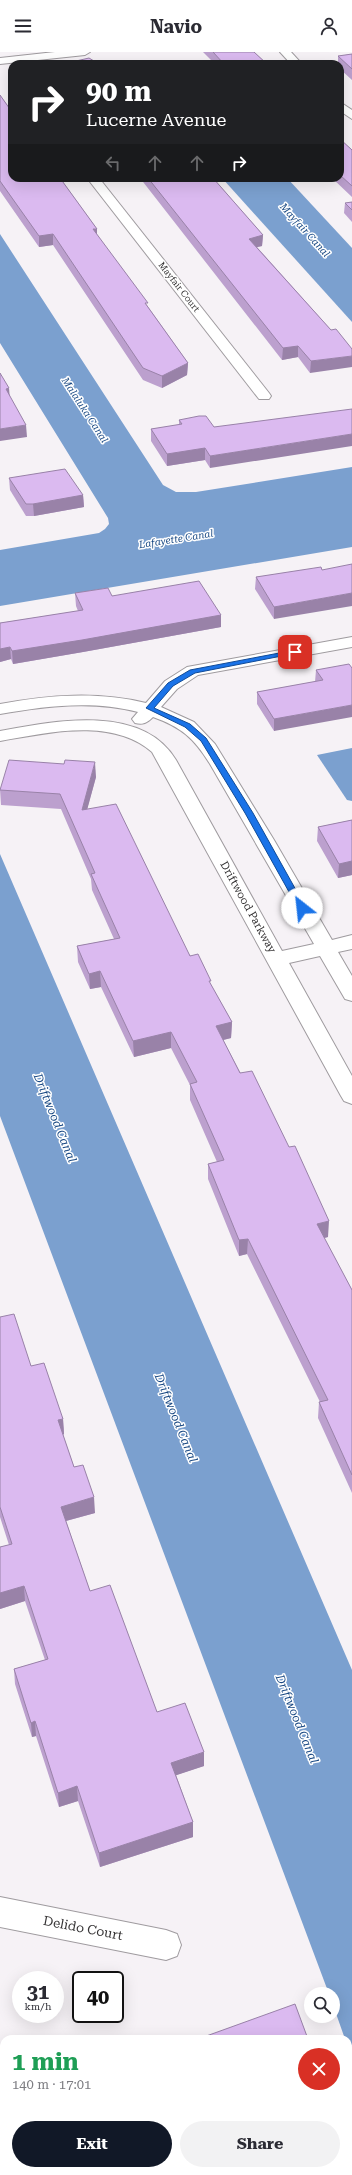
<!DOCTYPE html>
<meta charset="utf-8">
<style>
:root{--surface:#fff;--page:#f2f2f3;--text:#2b2b33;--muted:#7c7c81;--accent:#111827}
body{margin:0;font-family:"Roboto Serif",serif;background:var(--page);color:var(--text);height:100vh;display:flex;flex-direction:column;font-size:15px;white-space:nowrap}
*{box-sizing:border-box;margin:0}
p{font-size:13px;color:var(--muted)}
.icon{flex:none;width:22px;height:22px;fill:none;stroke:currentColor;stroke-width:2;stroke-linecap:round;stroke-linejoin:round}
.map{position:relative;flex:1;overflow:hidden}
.panel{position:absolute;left:0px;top:1983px;width:352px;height:140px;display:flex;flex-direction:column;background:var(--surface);border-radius:12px 12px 0 0;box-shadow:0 4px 16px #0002}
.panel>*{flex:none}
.hud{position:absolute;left:8px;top:8px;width:336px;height:122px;border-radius:12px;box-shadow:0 4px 16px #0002;background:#202124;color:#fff;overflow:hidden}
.controls{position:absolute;left:304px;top:1935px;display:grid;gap:8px}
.controls a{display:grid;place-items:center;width:36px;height:36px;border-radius:50%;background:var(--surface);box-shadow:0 4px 16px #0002;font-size:20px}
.speed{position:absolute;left:12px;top:1919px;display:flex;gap:8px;font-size:20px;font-weight:700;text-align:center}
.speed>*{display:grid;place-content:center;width:52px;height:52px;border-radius:50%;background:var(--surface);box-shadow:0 4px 16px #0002;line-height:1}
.speed small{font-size:10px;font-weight:400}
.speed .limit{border:2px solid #111;border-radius:6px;background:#fff;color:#111}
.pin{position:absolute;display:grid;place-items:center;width:34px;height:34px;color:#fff;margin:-17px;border-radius:8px;box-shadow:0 2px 6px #0006}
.me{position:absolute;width:44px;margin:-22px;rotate:331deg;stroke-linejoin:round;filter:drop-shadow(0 0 3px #0008)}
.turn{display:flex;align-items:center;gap:14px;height:84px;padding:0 12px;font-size:18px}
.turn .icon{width:52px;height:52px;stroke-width:2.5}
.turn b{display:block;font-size:28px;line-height:34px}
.lanes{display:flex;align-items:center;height:38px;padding:0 12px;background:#0003;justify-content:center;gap:20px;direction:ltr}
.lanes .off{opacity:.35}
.round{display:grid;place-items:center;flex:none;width:42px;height:42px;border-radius:21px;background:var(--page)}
.summary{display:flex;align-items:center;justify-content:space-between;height:68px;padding:0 12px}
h1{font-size:24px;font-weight:700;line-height:30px;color:#1e9e55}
.action{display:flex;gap:8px;margin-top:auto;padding:8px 12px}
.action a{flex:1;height:46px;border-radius:24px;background:var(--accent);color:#fff;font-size:16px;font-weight:700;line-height:46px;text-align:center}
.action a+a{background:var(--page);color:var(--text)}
header{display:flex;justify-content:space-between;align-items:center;height:52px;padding:0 12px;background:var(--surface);font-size:18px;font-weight:700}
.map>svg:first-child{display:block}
</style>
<header><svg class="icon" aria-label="menu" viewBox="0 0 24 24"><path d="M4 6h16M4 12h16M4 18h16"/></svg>Navio<svg class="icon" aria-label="person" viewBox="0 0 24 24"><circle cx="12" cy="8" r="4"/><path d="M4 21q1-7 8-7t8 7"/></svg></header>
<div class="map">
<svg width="352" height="2123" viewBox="0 0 352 2123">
<rect width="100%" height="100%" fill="#f6f2f6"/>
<g fill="#7ba0cf">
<path d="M222 126H287L352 196V270Z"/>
<path d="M0 182 163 433 176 440H196L352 415V495L0 554V498L99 481 105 477 109 472 108 466 0 291Z"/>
<path d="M352 696V749L347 748 317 703Z"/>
<path d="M0 802 352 1618V2005L348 1994V1987H345L333 1953V1942H329L0 1064Z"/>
</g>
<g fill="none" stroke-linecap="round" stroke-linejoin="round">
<g stroke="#9f9b9f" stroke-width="2">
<g id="minor">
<path d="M55 0H90L85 3 0 12V6Z"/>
<path d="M280 0H291L302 12H291Z"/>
<path d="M340 50 352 58V67L340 59Z"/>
<path d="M87 126H99L269 341 271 344 269 347H259Z"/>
<path d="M352 585V595L198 623 177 637 161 655 194 670 215 692 274 788 332 888 352 883V897L338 900 352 924V949L345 947 320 904 289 911 352 1024V1052L344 1049 341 1044 152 700C111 665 48 681 0 689V679C53 669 142 651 176 708L282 899 314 892 210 712C194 686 181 675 153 665 147 671 143 673 135 671L132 667 138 660C92 648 46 654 0 662V652C49 643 97 639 146 651L165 629 187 615Z"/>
<path d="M0 1845 166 1878 177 1882 181 1893 177 1904 166 1908 0 1875Z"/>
</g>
</g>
<use href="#minor" fill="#fff" fill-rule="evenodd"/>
</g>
<g fill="#bca0ce">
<path d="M203 0H254L267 12H215Z"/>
<path d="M352 2V28L340 17V12H338V4Z"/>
<path d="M0 43 97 177V183L188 311 187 323 162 336 143 328 53 193 39 195 0 139Z"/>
<path d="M340 87 352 98V145L332 126H340Z"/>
<path d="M140 126H213L263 183 262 194 257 195 331 278 310 321 298 305 282 308Z"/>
<path d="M352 150V170L344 161 345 151Z"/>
<path d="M179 368 214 375 210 416 205 408 167 414 151 389V377L179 373Z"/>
<path d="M9 426 83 443 84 455 34 464H26L10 438Z"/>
<path d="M322 518 274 567 255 537 256 525Z"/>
<path d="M75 541 112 544 221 563V575L83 600 13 612 11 607 0 610V571L78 559 76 554Z"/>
<path d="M352 616 274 679 257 652V640L315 630 316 618Z"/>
<path d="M96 725 87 757 211 933 232 970 231 986 223 988 328 1185 324 1186 352 1238V1441L318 1366 319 1350H320L247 1202 239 1204 208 1127V1112L217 1110 190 1048V1033L171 996 134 1005 101 935 90 937 78 910 77 894 114 887 92 838 91 827 61 757 1 753 0 737Z"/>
<path d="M352 768V824V823L338 826 317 789 318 775Z"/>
<path d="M0 1265 31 1314 63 1367 64 1382 63 1383 74 1415 95 1461 66 1469 90 1539 157 1660 204 1714 176 1723 193 1770V1785L100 1815 78 1749 59 1755 36 1684 32 1685 15 1632 14 1617 45 1608 25 1549 0 1557V1495L9 1493 0 1465Z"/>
<path d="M203 2119H302L291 2123H205Z"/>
</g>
<g fill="#9982a8">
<path d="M93 177H97V188Z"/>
<path d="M53 182V193L39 195V184Z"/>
<path d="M263 183 262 194 249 197V187Z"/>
<path d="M298 294V305L282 308 283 296Z"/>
<path d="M352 304V315L310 321 311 309Z"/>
<path d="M188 311 187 323 162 336V324Z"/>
<path d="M9 336 10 348 6 337Z"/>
<path d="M26 373 27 385 0 389V377Z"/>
<path d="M352 382V394L210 416V404Z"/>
<path d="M205 396V408L167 414V402Z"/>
<path d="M83 443 84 455 34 464 33 452Z"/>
<path d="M352 541V554L274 567V555Z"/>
<path d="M221 563V575L83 600 13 612 12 599Z"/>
<path d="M10 595 11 607 0 610V597Z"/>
<path d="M352 653V665L274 679V667Z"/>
<path d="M95 710 96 725 83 773 82 758Z"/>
<path d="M352 809V823L338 826 339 812Z"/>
<path d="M100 919 101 935 90 937 89 922Z"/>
<path d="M232 970 231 986 215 990 216 974Z"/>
<path d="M171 980V996L134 1005 133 989Z"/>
<path d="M329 1169 328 1185 316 1188 317 1172Z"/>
<path d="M248 1187 247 1202 239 1204V1188Z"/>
<path d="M63 1367 64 1382 59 1384 58 1368Z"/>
<path d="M94 1445 95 1461 62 1470 61 1455Z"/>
<path d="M24 1534 25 1549 0 1557V1541Z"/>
<path d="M35 1669 36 1684 32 1685 31 1671Z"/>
<path d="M204 1700V1714L171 1725V1711Z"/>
<path d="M77 1734 78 1749 59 1755 58 1741Z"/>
<path d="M193 1770V1785L100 1815 99 1801Z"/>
<path d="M13 2119H41L32 2123H7V2122Z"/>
<path d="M272 2119H302L291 2123H261Z"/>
</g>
<g fill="#dbbaf0" stroke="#9982a8">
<path d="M213 0H254L267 12H224Z"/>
<path d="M352 2V17L338 4Z"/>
<path d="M89 6 99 12H63Z"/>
<path d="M0 43 12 60V126H60L97 177H93L148 251H145L188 311 162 324 143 316 53 182 39 184 0 129Z"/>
<path d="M340 87 352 98V134L340 123Z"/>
<path d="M148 126H213L263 183 249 187 331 278 336 277 352 297V304L311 309 298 294 283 296Z"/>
<path d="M352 150V158L345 151Z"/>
<path d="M0 321 9 336 6 337 26 373 0 377Z"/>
<path d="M352 357V382L210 404 205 396 167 402 151 377 182 372 179 368 199 364H206L214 375Z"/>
<path d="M65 417 83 443 33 452H26L9 426Z"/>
<path d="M352 512V541L274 555 256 525 321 515 322 518Z"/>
<path d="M199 529 221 563 82 588 12 599 10 595 0 597V571L83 558 75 541 108 536 112 544Z"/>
<path d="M349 612 352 616V653L274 667 257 640 323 628 316 618Z"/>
<path d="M9 708 64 712 65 708 95 710 82 758 116 752 190 904 198 902 211 929H209L232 970 216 974 240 1021 252 1019 289 1095 295 1094 329 1169 317 1172 352 1238V1423L319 1350 328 1348 248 1187 239 1188 208 1112 224 1108 190 1032 197 1030 171 980 133 989 100 919 89 922 77 894 120 886 91 822 95 821 60 742 0 738Z"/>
<path d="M352 768V809L339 812 318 775Z"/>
<path d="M14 1262 31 1314 44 1311 63 1367 58 1368 74 1415 83 1413 94 1445 61 1455 90 1539 110 1533 157 1660 185 1651 204 1700 171 1711 193 1770 99 1801 77 1734 58 1741 35 1669 31 1671 14 1617 48 1607 24 1534 0 1541V1495L12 1492 0 1455V1265Z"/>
<path d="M295 1952 308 1987H198Z"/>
<path d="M4 2038V2119H13L7 2122V2123H0V2040Z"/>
<path d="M208 2119H272L261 2123H209Z"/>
</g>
<path fill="#1a73e8" stroke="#114b97" d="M295 598 298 600 297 601 195 621 173 634 154 656 190 672 206 686 253 761 306 856 302 858 298 856 245 761 201 689 185 675 146 656 168 631 190 618Z"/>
<g text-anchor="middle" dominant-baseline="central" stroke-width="3" stroke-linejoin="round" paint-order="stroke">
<g font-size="9" fill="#353334" stroke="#fff">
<text transform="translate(179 235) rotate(52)">Mayfair Court</text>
</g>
<g font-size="10" font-style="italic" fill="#184883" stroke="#fff">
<text transform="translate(305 178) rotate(48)">Mayfair Canal</text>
<text transform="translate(85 358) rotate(57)">Malaluka Canal</text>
<text transform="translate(176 487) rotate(-9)">Lafayette Canal</text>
</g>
<g font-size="11" fill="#353334" stroke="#fff">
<text transform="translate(248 855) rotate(61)">Driftwood Parkway</text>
</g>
<g font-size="12" font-style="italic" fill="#184883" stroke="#fff">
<text transform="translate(55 1066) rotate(68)">Driftwood Canal</text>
<text transform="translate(176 1366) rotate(68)">Driftwood Canal</text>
<text transform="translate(297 1667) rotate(68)">Driftwood Canal</text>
</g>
<g font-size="13" fill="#353334" stroke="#fff">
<text transform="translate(83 1876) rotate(11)">Delido Court</text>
</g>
</g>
</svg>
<div class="controls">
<a><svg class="icon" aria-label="search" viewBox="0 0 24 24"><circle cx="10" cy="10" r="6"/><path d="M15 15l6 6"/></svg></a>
</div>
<div class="speed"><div>31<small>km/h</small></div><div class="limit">40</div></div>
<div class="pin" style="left:295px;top:600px;background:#d93025"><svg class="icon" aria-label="arrive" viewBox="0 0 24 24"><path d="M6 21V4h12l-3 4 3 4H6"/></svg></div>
<svg class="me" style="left:302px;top:856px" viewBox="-20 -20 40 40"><circle r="19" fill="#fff"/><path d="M0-13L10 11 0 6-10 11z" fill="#1a73e8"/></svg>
<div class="hud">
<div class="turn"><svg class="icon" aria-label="right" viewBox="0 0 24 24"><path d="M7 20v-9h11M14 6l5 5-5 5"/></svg><div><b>90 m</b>Lucerne Avenue</div></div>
<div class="lanes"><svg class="icon off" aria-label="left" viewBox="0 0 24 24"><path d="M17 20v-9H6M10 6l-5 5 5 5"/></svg><svg class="icon off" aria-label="ahead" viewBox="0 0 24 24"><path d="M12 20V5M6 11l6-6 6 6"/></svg><svg class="icon off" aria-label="ahead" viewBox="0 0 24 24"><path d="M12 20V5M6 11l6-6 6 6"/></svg><svg class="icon" aria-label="right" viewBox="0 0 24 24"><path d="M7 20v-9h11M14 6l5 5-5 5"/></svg></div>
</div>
<section class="panel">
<div class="summary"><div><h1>1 min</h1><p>140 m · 17:01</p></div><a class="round" style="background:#d93025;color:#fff"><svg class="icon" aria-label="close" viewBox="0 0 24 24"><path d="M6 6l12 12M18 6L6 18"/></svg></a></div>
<div class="action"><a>Exit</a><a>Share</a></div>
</section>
</div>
